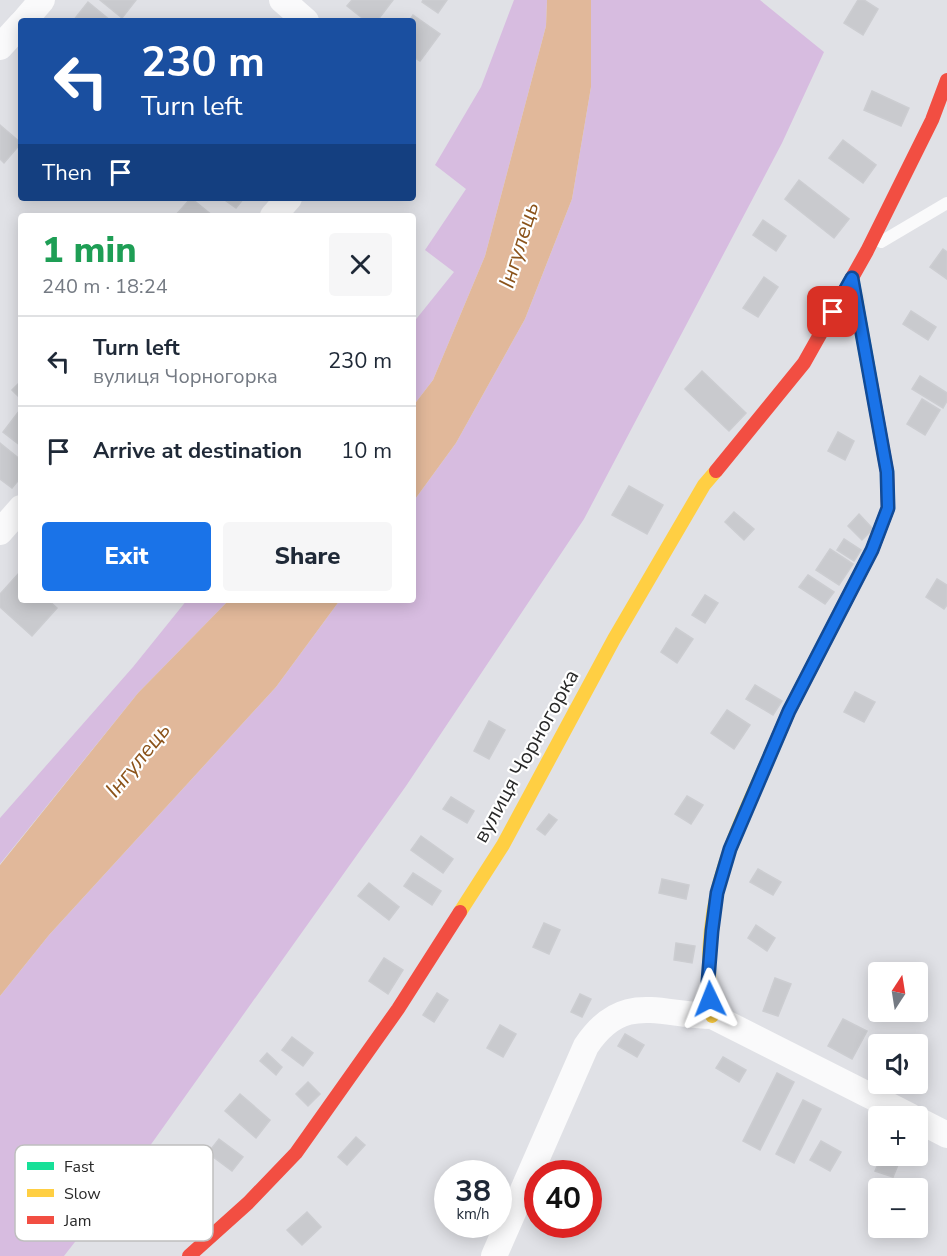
<!DOCTYPE html>
<meta charset="utf-8">
<style>
:root{--surface:#fff;--page:#f6f6f7;--text:#1f2937;--muted:#747a83;--line:#e0e1e3;--accent:#1a73e8}
body{margin:0;font-family:"Nunito Sans",sans-serif;background:var(--page);color:var(--text);height:100vh;display:flex;flex-direction:column;font-size:22px;white-space:nowrap}
*{box-sizing:border-box;margin:0}
p{font-size:20px;color:var(--muted)}
.icon{flex:none;width:33px;height:33px;fill:none;stroke:currentColor;stroke-width:2;stroke-linecap:round;stroke-linejoin:round}
.map{position:relative;flex:1;overflow:hidden}
.drawer{position:absolute;left:18px;top:213px;width:398px;height:390px;display:flex;flex-direction:column;background:var(--surface);border-radius:6px;box-shadow:0 3px 15px #0003}
.drawer>*{flex:none}
.hud{position:absolute;left:18px;top:18px;width:398px;height:183px;border-radius:6px;box-shadow:0 3px 15px #0003;background:#1a4fa0;color:#fff;overflow:hidden}
.needle{width:39px;rotate:12deg}
.buttons{position:absolute;left:868px;top:962px;display:grid;gap:12px}
.buttons a{display:grid;place-items:center;width:60px;height:60px;border-radius:6px;background:var(--surface);box-shadow:0 3px 15px #0003;font-size:30px}
.speed{position:absolute;left:434px;top:1160px;display:flex;gap:12px;font-size:30px;font-weight:700;text-align:center}
.speed>*{display:grid;place-content:center;width:78px;height:78px;border-radius:50%;background:var(--surface);box-shadow:0 3px 15px #0003;line-height:1}
.speed small{font-size:15px;font-weight:400}
.speed .limit{border:9px solid #d22;background:#fff;color:#111}
.pin{position:absolute;display:grid;place-items:center;width:51px;height:51px;color:#fff;margin:-26px;border-radius:12px;box-shadow:0 3px 9px #0006}
.me{position:absolute;width:66px;margin:-33px;rotate:358deg;stroke-linejoin:round;filter:drop-shadow(0 0 4px #0008)}
.turn{display:flex;align-items:center;gap:21px;height:126px;padding:0 24px;font-size:27px}
.turn .icon{width:78px;height:78px;stroke-width:2.5}
.turn b{display:block;font-size:42px;line-height:51px}
.then{display:flex;align-items:center;height:57px;padding:0 24px;background:#0003;gap:12px;font-size:22px}
.round{display:grid;place-items:center;flex:none;width:63px;height:63px;border-radius:6px;background:var(--page)}
.summary{display:flex;align-items:center;justify-content:space-between;height:102px;padding:0 24px}
h1{font-size:36px;font-weight:800;line-height:45px;color:#1e9e55}
.cta{display:flex;gap:12px;margin-top:auto;padding:12px 24px}
.cta a{flex:1;height:69px;border-radius:6px;background:var(--accent);color:#fff;font-size:24px;font-weight:800;line-height:69px;text-align:center}
.cta a+a{background:var(--page);color:var(--text)}
ul{padding:0;list-style:none}
li{display:flex;align-items:center;gap:18px;height:90px;padding:0 24px;border-top:2px solid var(--line)}
li div{flex:1}
li b{display:block;font-size:22px}
li em{font-style:normal}
.map>svg:first-child{display:block}
</style>
<div class="map">
<svg width="947" height="1256" viewBox="0 0 947 1256">
<rect width="100%" height="100%" fill="#e0e1e6"/>
<g fill="#d7bce0">
<path d="M514 0H547L546 26 485 256 433 380 413 406V323L454 272 425 250 466 189 435 165 481 87Z"/>
<path d="M591 0H760L824 52 782 143 584 519 406 786 152 1143 64 1256H0V996L49 935 276 687 340 600H412L413 502 456 443 525 319 572 199 591 87Z"/>
<path d="M187 600H229L138 693 0 864V818L133 667Z"/>
</g>
<g fill="#e1b89a">
<path d="M547 0H591V87L572 199 525 319 456 443 413 502V406L433 380 485 256 546 26Z"/>
<path d="M229 600H340L276 687 49 935 0 996V865L138 693Z"/>
</g>
<g fill="#c9cace" stroke="#cccdd1" stroke-width="1.5">
<path d="M100 0H136L122 18Z"/>
<path d="M352 0H393L377 21H366L347 6Z"/>
<path d="M423 0H447L438 13 422 2Z"/>
<path d="M858 0H864L878 9 863 35 844 23Z"/>
<path d="M88 2 111 21H73Z"/>
<path d="M413 15 440 34 420 61 412 56V21H409Z"/>
<path d="M872 91 909 108 901 126 864 110Z"/>
<path d="M0 125 21 143 4 163 0 159Z"/>
<path d="M843 140 876 165 863 183 829 158Z"/>
<path d="M799 180 849 219 834 238 785 199Z"/>
<path d="M191 198 213 216H175Z"/>
<path d="M222 198H244L236 208Z"/>
<path d="M763 220 786 236 776 251 753 235Z"/>
<path d="M943 249 947 252V279L930 267Z"/>
<path d="M764 277 778 287 758 317 743 308Z"/>
<path d="M911 311 936 327 928 340 903 324Z"/>
<path d="M702 371 746 413 729 431 685 389Z"/>
<path d="M920 376 947 393V401L943 408 912 389Z"/>
<path d="M21 381V399L12 390Z"/>
<path d="M922 399 940 410 925 435 907 424Z"/>
<path d="M20 410 21 411V446L3 432Z"/>
<path d="M838 432 854 441 845 460 828 451Z"/>
<path d="M0 443 21 460V477L12 488 0 479Z"/>
<path d="M629 486 663 505 647 534 612 515Z"/>
<path d="M734 512 754 529 744 540 725 522Z"/>
<path d="M859 514 873 529 862 540 848 526Z"/>
<path d="M844 539 861 550 854 561 837 550Z"/>
<path d="M830 549 853 564 839 585 816 570Z"/>
<path d="M19 573 21 600H48L57 608 32 636 0 607V594Z"/>
<path d="M808 575 834 592 825 604 799 587Z"/>
<path d="M937 579 947 585V605L944 609 926 597Z"/>
<path d="M705 595 718 603 705 623 692 615Z"/>
<path d="M676 628 693 639 677 663 661 652Z"/>
<path d="M755 685 782 701 773 715 746 699Z"/>
<path d="M855 692 875 702 864 722 844 712Z"/>
<path d="M727 710 750 725 734 749 711 733Z"/>
<path d="M489 721 505 730 489 759 474 751Z"/>
<path d="M687 796 703 805 691 824 675 814Z"/>
<path d="M451 797 474 811 467 823 443 809Z"/>
<path d="M549 814 557 820 545 835 537 829Z"/>
<path d="M421 836 453 859 443 873 411 850Z"/>
<path d="M758 869 781 882 773 895 750 882Z"/>
<path d="M413 873 441 891 432 905 404 886Z"/>
<path d="M662 879 689 885 686 899 659 893Z"/>
<path d="M369 883 399 907 389 920 358 896Z"/>
<path d="M544 923 560 930 549 954 533 947Z"/>
<path d="M756 925 775 938 767 951 748 938Z"/>
<path d="M676 943 695 946 692 963 674 960Z"/>
<path d="M384 958 403 970 388 994 369 981Z"/>
<path d="M775 978 791 984 778 1016 763 1011Z"/>
<path d="M437 993 448 1000 434 1022 423 1015Z"/>
<path d="M580 994 591 999 582 1017 571 1012Z"/>
<path d="M843 1019 867 1031 852 1059 828 1046Z"/>
<path d="M500 1025 516 1034 503 1057 487 1048Z"/>
<path d="M625 1034 644 1045 637 1057 618 1046Z"/>
<path d="M292 1037 313 1053 303 1066 282 1050Z"/>
<path d="M267 1053 282 1067 276 1075 260 1061Z"/>
<path d="M723 1057 746 1070 739 1082 716 1068Z"/>
<path d="M777 1073 794 1082 760 1150 743 1141Z"/>
<path d="M308 1082 320 1094 308 1106 296 1094Z"/>
<path d="M240 1094 270 1120 256 1138 225 1111Z"/>
<path d="M803 1100 821 1109 794 1163 776 1154Z"/>
<path d="M356 1137 365 1145 347 1165 338 1157Z"/>
<path d="M219 1139 243 1157 232 1171 208 1153Z"/>
<path d="M821 1141 841 1152 830 1171 810 1160Z"/>
<path d="M882 1155H902L893 1177 875 1171Z"/>
<path d="M307 1212 321 1227 302 1245 287 1230Z"/>
</g>
<g fill="none" stroke-linecap="round" stroke-linejoin="round">
<path stroke="#fafafb" stroke-width="12" d="M881 242 947 203"/>
<g stroke="#fafafb" stroke-width="26">
<path d="M282 0 306 21"/>
<path d="M24 21 42 0"/>
<path d="M0 47 21 24"/>
<path d="M273 216 289 198"/>
<path d="M0 532 21 508"/>
<path d="M918 1120 947 1135"/>
<path d="M494 1256 586 1046C623 991 658 1015 712 1016L910 1116"/>
</g>
<path stroke="#16e098" stroke-width="14" d="M852 278 871 383"/>
<g stroke="#ffcf43" stroke-width="14">
<path d="M460 912 503 845 614 639 704 485 716 471"/>
<path d="M712 1016C707 976 708 933 717 893 729 840 756 789 777 739"/>
</g>
<g stroke="#f24e42" stroke-width="14">
<path d="M716 471 804 363 867 251 932 120 947 80"/>
<path d="M777 739 789 711 872 550 888 508 887 472 871 383"/>
<path d="M189 1256 248 1203 296 1153 398 1009 460 912"/>
</g>
</g>
<g fill="none" stroke-linecap="round" stroke-linejoin="round">
<g stroke="#114b97" stroke-width="15">
<path id="route" d="M710 999 708 981 712 931 717 893 730 849 789 711 872 550 888 508 887 472 852 278 833 312"/>
</g>
<use href="#route" stroke="#1a73e8" stroke-width="10"/>
</g>
<g text-anchor="middle" dominant-baseline="central" stroke-width="4.5" stroke-linejoin="round" paint-order="stroke">
<g font-size="21" fill="#292929" stroke="#fff">
<text transform="translate(526 756) rotate(-61)">вулиця Чорногорка</text>
</g>
<g font-size="22" font-style="italic" fill="#8b531a" stroke="#fff">
<text transform="translate(519 245) rotate(-73)">Інгулець</text>
<text transform="translate(138 760) rotate(-51)">Інгулець</text>
</g>
</g>
<rect x="15" y="1145" width="198" height="96" rx="9" fill="#fff" stroke="#bfbfbf" stroke-width="1.5"/>
<rect x="27" y="1162" width="27" height="8" fill="#16e098"/>
<rect x="27" y="1189" width="27" height="8" fill="#ffcf43"/>
<rect x="27" y="1216" width="27" height="8" fill="#f24e42"/>
<g font-size="16" fill="#292929">
<text x="64" y="1172">Fast</text>
<text x="64" y="1199">Slow</text>
<text x="64" y="1226">Jam</text>
</g>
</svg>
<div class="buttons">
<a><svg class="needle" viewBox="-14 -14 28 28"><path d="M0-13l5 13h-10z" fill="#e53935"/><path d="M0 13l5-13h-10z" fill="#747a83"/></svg></a>
<a><svg class="icon" aria-label="sound" viewBox="0 0 24 24"><path d="M4 9h4l5-4v14l-5-4H4zM17 9q2 3 0 6"/></svg></a>
<a>+</a>
<a>−</a>
</div>
<div class="speed"><div>38<small>km/h</small></div><div class="limit">40</div></div>
<div class="pin" style="left:833px;top:312px;background:#d93025"><svg class="icon" aria-label="arrive" viewBox="0 0 24 24"><path d="M6 21V4h12l-3 4 3 4H6"/></svg></div>
<svg class="me" style="left:710px;top:999px" viewBox="-20 -20 40 40"><path d="M0-17L14 15 0 8-14 15z" fill="#1a73e8" stroke="#fff" stroke-width="4"/></svg>
<div class="hud">
<div class="turn"><svg class="icon" aria-label="left" viewBox="0 0 24 24"><path d="M17 20v-9H6M10 6l-5 5 5 5"/></svg><div><b>230 m</b>Turn left</div></div>
<div class="then">Then<svg class="icon" aria-label="arrive" viewBox="0 0 24 24"><path d="M6 21V4h12l-3 4 3 4H6"/></svg></div>
</div>
<section class="drawer">
<div class="summary"><div><h1>1 min</h1><p>240 m · 18:24</p></div><a class="round"><svg class="icon" aria-label="close" viewBox="0 0 24 24"><path d="M6 6l12 12M18 6L6 18"/></svg></a></div>
<ul>
<li><svg class="icon" aria-label="left" viewBox="0 0 24 24"><path d="M17 20v-9H6M10 6l-5 5 5 5"/></svg><div><b>Turn left</b><p>вулиця Чорногорка</p></div><em>230 m</em></li>
<li><svg class="icon" aria-label="arrive" viewBox="0 0 24 24"><path d="M6 21V4h12l-3 4 3 4H6"/></svg><div><b>Arrive at destination</b></div><em>10 m</em></li>
</ul>
<div class="cta"><a>Exit</a><a>Share</a></div>
</section>
</div>
